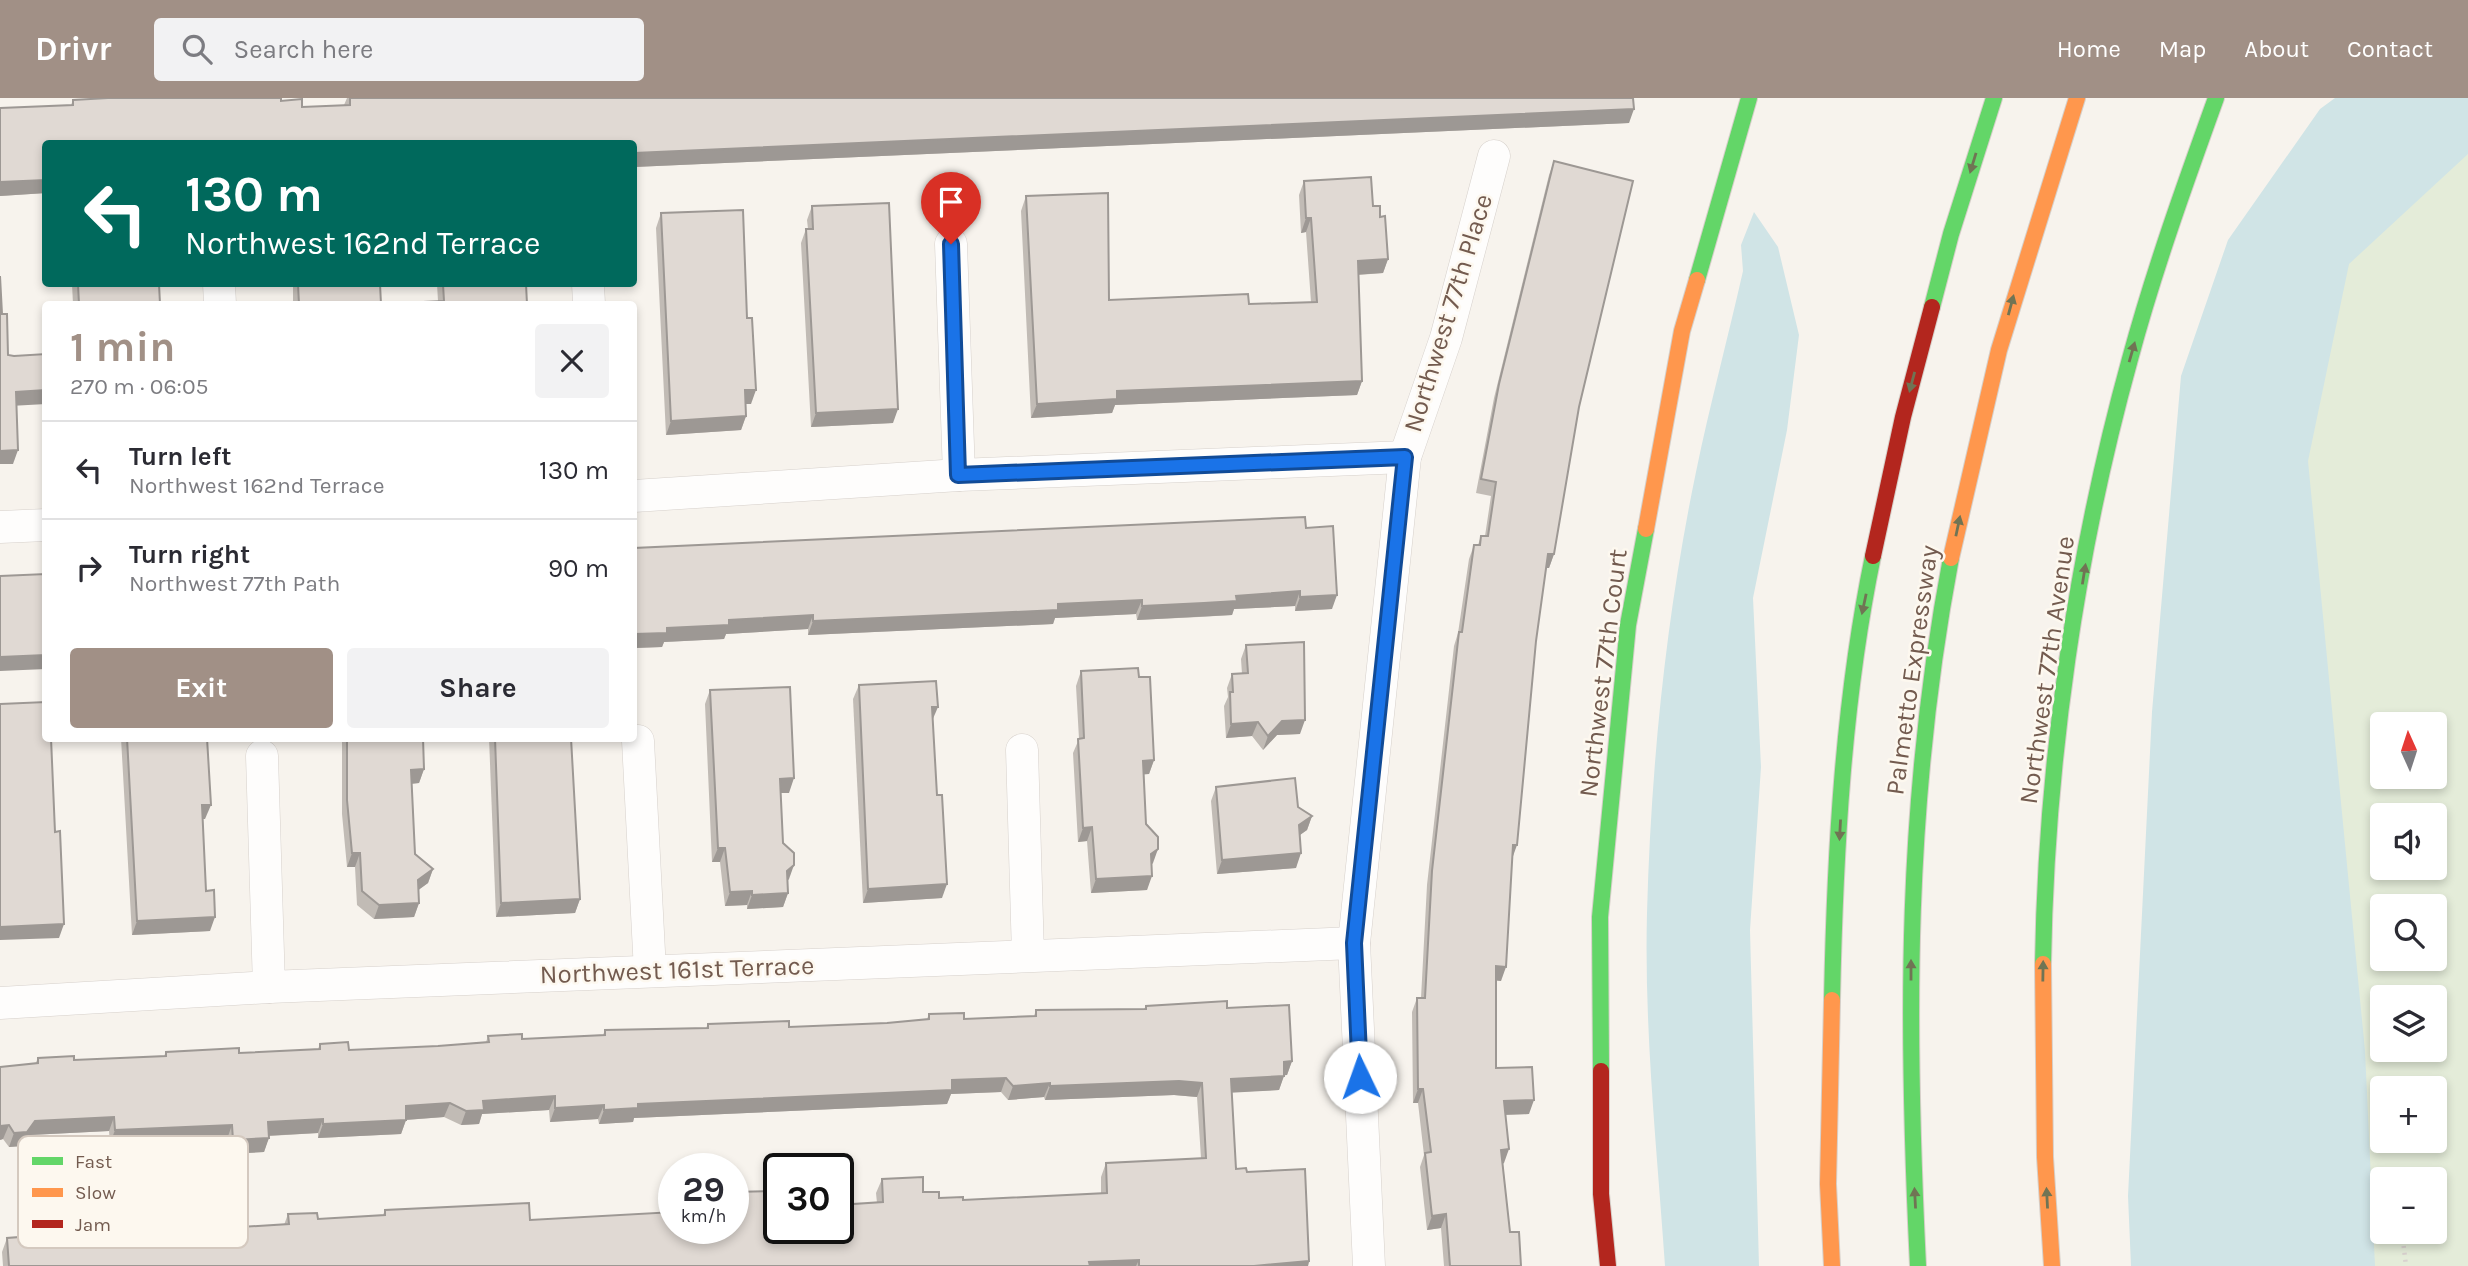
<!DOCTYPE html>
<meta charset="utf-8">
<style>
:root{--surface:#fff;--page:#f2f2f3;--text:#2b2b33;--muted:#7c7c81;--line:#e1e1e2;--accent:#a19086}
body{margin:0;font-family:Karla,sans-serif;background:var(--page);color:var(--text);height:100vh;display:flex;flex-direction:column;font-size:26px;white-space:nowrap}
*{box-sizing:border-box;margin:0}
p{font-size:23px;color:var(--muted)}
.icon{flex:none;width:38px;height:38px;fill:none;stroke:currentColor;stroke-width:2;stroke-linecap:round;stroke-linejoin:round}
.map{position:relative;flex:1;overflow:hidden}
.details{position:absolute;left:42px;top:203px;width:595px;height:441px;display:flex;flex-direction:column;background:var(--surface);border-radius:7px;box-shadow:0 4px 10px #0003}
.details>*{flex:none}
.banner{position:absolute;left:42px;top:42px;width:595px;height:147px;border-radius:7px;box-shadow:0 4px 10px #0003;background:#00695c;color:#fff;overflow:hidden}
.needle{width:46px;rotate:357deg}
.tools{position:absolute;left:2370px;top:614px;display:grid;gap:14px}
.tools a{display:grid;place-items:center;width:77px;height:77px;border-radius:7px;background:var(--surface);box-shadow:0 4px 10px #0003;font-size:35px}
.speed{position:absolute;left:658px;top:1055px;display:flex;gap:14px;font-size:35px;font-weight:700;text-align:center}
.speed>*{display:grid;place-content:center;width:91px;height:91px;border-radius:50%;background:var(--surface);box-shadow:0 4px 10px #0003;line-height:1}
.speed small{font-size:18px;font-weight:400}
.speed .limit{border:4px solid #111;border-radius:10px;background:#fff;color:#111}
.pin{position:absolute;display:grid;place-items:center;width:60px;height:60px;color:#fff;margin:-72px -30px;border-radius:50% 50% 50% 0;rotate:-45deg;box-shadow:0 0 7px #0007}
.pin .icon{rotate:45deg}
.me{position:absolute;width:77px;margin:-38px;rotate:357deg;stroke-linejoin:round;filter:drop-shadow(0 0 5px #0008)}
.turn{display:flex;align-items:center;gap:24px;height:147px;padding:0 28px;font-size:32px}
.turn .icon{width:91px;height:91px;stroke-width:2.5}
.turn b{display:block;font-size:49px;line-height:60px}
.round{display:grid;place-items:center;flex:none;width:74px;height:74px;border-radius:7px;background:var(--page)}
.overview{display:flex;align-items:center;justify-content:space-between;height:119px;padding:0 28px}
h1{font-size:42px;font-weight:700;line-height:52px;color:var(--accent)}
.primary-button{display:flex;gap:14px;margin-top:auto;padding:14px 28px}
.primary-button a{flex:1;height:80px;border-radius:7px;background:var(--accent);color:#fff;font-size:28px;font-weight:700;line-height:80px;text-align:center}
.primary-button a+a{background:var(--page);color:var(--text)}
ul{padding:0;list-style:none}
li{display:flex;align-items:center;gap:21px;height:98px;padding:0 28px;border-top:2px solid var(--line)}
li div{flex:1}
li b{display:block;font-size:26px}
li em{font-style:normal}
header{display:flex;align-items:center;gap:42px;box-sizing:border-box;height:98px;padding:0 35px;background:var(--accent);color:#fff}
header strong{font-size:33px}
nav{display:flex;gap:38px;margin-inline-start:auto;font-size:24px}
.search{width:490px;height:63px;background:var(--page);display:flex;align-items:center;gap:18px;box-sizing:border-box;padding:0 24px;border-radius:7px;color:var(--muted);font-size:26px}
.map>svg:first-child{display:block}
</style>
<header>
<strong>Drivr</strong>
<div class="search"><svg class="icon" aria-label="search" viewBox="0 0 24 24"><circle cx="10" cy="10" r="6"/><path d="M15 15l6 6"/></svg>Search here</div>
<nav><a>Home</a><a>Map</a><a>About</a><a>Contact</a></nav>
</header>
<div class="map">
<svg width="2468" height="1168" viewBox="0 0 2468 1168">
<rect width="100%" height="100%" fill="#f7f3ed"/>
<path fill="#e4ecd9" fill-rule="evenodd" d="M2468 44V1168H2350L2296 373 2348 147ZM2382 626H2434V679H2382ZM2382 718H2434V770H2382ZM2382 808H2434V861H2382ZM2382 900H2434V952H2382ZM2382 990H2434V1043H2382ZM2382 1082H2434V1134H2382Z"/>
<g fill="#d0e4e6">
<path d="M2335 0H2468V56L2349 166 2308 363 2365 953 2375 1168H2131L2128 1098 2152 614 2181 278 2228 142 2320 11Z"/>
<path d="M1754 114 1778 149 1799 237 1787 332 1753 500 1761 669 1750 832 1759 1168H1665C1657 1050 1644 933 1647 815 1651 667 1666 518 1696 374 1710 306 1728 240 1743 173L1741 147Z"/>
</g>
<g fill="none" stroke-linecap="round" stroke-linejoin="round">
<g stroke="#d6d0cb" stroke-width="33">
<g id="street">
<path d="M951 146 959 377"/>
<path d="M219 186 220 206"/>
<path d="M588 186 589 206"/>
<path d="M634 398 959 377 1405 359"/>
<path d="M0 429 46 427"/>
<path d="M638 643 650 873"/>
<path d="M1022 652 1028 857"/>
<path d="M262 658 269 889"/>
<path d="M0 905 269 889 1354 845"/>
<path d="M1369 1168 1354 845 1405 359 1446 240 1494 58"/>
</g>
</g>
<g stroke="#d6cfc9" stroke-width="18">
<g id="fast">
<path d="M1697 182 1749 0"/>
<path d="M1932 209 1951 136 1994 0"/>
<path d="M2043 866C2046 664 2076 456 2130 261 2154 172 2185 86 2216 0"/>
<path d="M1832 902C1835 755 1843 603 1873 458"/>
<path d="M1601 973 1600 819 1628 527 1646 431"/>
<path d="M1918 1168C1906 924 1905 702 1951 460"/>
</g>
</g>
<g stroke="#d6cfc9" stroke-width="18">
<g id="slow">
<path d="M1646 431 1682 233 1697 182"/>
<path d="M1951 460 1999 252 2077 0"/>
<path d="M2043 866 2045 1059 2052 1168"/>
<path d="M1832 1168 1828 1086 1832 902"/>
</g>
</g>
<g stroke="#d6cfc9" stroke-width="18">
<g id="jam">
<path d="M1873 458 1903 319 1932 209"/>
<path d="M1601 973V1096L1608 1168"/>
</g>
</g>
<g stroke="#d9d2cf" stroke-width="4.5" stroke-dasharray="2 5" stroke-linecap="butt">
<path d="M2395 1073 2396 1082"/>
<path d="M2402 1134 2406 1168"/>
</g>
<use href="#street" stroke="#fefdfc" stroke-width="32"/>
<use href="#fast" stroke="#63d668" stroke-width="16"/>
<use href="#slow" stroke="#ff974d" stroke-width="16"/>
<use href="#jam" stroke="#b3261e" stroke-width="16"/>
</g>
<g fill="#c1bbb5">
<path d="M347 0H1633L1629 25 634 69V46H46V95L0 98 71 7 73 2 281 3 302 9 344 7Z"/>
<path d="M1554 63 1579 309 1554 456 1549 470H1546L1536 543 1512 760 1501 883 1496 882V970L1529 1016 1505 1017 1504 1065 1503 1066 1510 1134 1521 1168H1444L1441 1130 1427 1132 1420 1069 1424 1057 1418 1005H1413L1412 914 1417 900H1421L1427 787 1454 548 1458 535 1469 461 1474 447H1478L1481 438H1485L1491 398 1476 395 1494 300 1549 77Z"/>
<path d="M1304 83 1373 108 1380 119 1388 161 1383 175 1358 177 1362 283 1357 297 1115 307 1112 315 1031 320 1021 113 1026 98 1109 202 1249 206 1311 204 1306 134 1301 135 1299 97Z"/>
<path d="M812 108 893 325 811 329 801 145 806 131H808L807 122Z"/>
<path d="M661 115 751 306H745L746 318 741 332 666 337 656 130Z"/>
<path d="M72 186H159L160 206H73Z"/>
<path d="M293 186H380L381 206 438 203 437 186H526L527 206H293Z"/>
<path d="M1306 430 1332 511 1295 513V508L1234 511 1232 517 1199 519 1137 522 1136 516 1055 520 1053 526 808 537V531L726 536 724 541 664 544 662 549 634 550V450Z"/>
<path d="M1246 547 1300 636 1277 637 1263 652 1252 638 1226 640 1224 608 1228 599 1227 590 1232 576H1242L1241 561Z"/>
<path d="M1081 573 1139 579 1154 662 1149 676H1144L1146 726 1153 765 1151 767 1147 792 1091 795 1087 743 1078 744 1073 655 1079 641 1076 588Z"/>
<path d="M859 587 933 622 942 800 863 805 853 601Z"/>
<path d="M710 592 789 695H781L783 745 789 781 788 782V795L783 809 747 811V807L725 808 720 764H712L705 606Z"/>
<path d="M121 640H207L205 721H203L206 793 210 833 132 837Z"/>
<path d="M342 640H423L424 671 419 685 412 686 415 756 433 771 428 785 418 792 419 805 414 819 374 821 357 807 355 769H347L342 716Z"/>
<path d="M489 640H571L580 801 575 815 496 819Z"/>
<path d="M1216 689 1298 709 1312 718 1307 732 1300 737 1296 770 1217 776 1211 703Z"/>
<path d="M1146 908 1227 910 1292 963 1287 977H1284L1279 992 1232 994 1236 1071 1247 1074 1309 1163 1308 1168H3L2 1154 7 1140 106 1133 105 1114 110 1100 157 1129 208 1131 284 1127 288 1116 318 1121 383 1117 385 1112 530 1122 779 1130 877 1105 876 1095 882 1081 939 1100 963 1102 1101 1096V1079L1106 1065 1201 1060 1197 999 1174 997 1045 1002 1044 999 1008 1002 1001 994 951 996 947 1006 634 1020 633 1024 599 1026 598 1021 550 1024 549 1012 482 1016 479 1026 461 1027 444 1019 406 1022 401 1036 318 1040V1035L269 1038 264 1054 228 1056 227 1041 110 1046 109 1033 30 1037 22 1048 9 1049 3 1041 0 1042 38 960 74 962 164 958 166 954 239 955 318 951 320 946 349 952 438 948 486 944 488 938 522 941 603 937 605 932 706 930 708 926 789 929 887 925 927 921 929 916 964 921 1034 918 1036 912 1144 911Z"/>
</g>
<g fill="#9d9894">
<path d="M1634 11 1629 25 634 69V55Z"/>
<path d="M46 82V95L0 98V84Z"/>
<path d="M1306 120H1311L1306 134 1301 135Z"/>
<path d="M1388 161 1383 175 1352 177 1358 163Z"/>
<path d="M1362 283 1357 297 1115 307 1112 315 1031 320 1037 306 1117 293Z"/>
<path d="M46 292V306L10 308 16 294Z"/>
<path d="M745 292H756L751 306H739Z"/>
<path d="M898 311 893 325 811 329 816 315Z"/>
<path d="M746 318 741 332 666 337 671 323Z"/>
<path d="M18 352 13 366H0V353Z"/>
<path d="M1548 456H1554L1549 470H1543Z"/>
<path d="M1300 493 1295 508 1234 511 1232 517 1137 522 1142 508 1236 498Z"/>
<path d="M1337 497 1332 511 1295 513 1300 499Z"/>
<path d="M1142 502 1136 516 1055 520 1053 526 808 537 813 523 1058 506Z"/>
<path d="M813 517 808 531 726 536 724 541 664 544 662 549 634 550V536L667 530 729 522Z"/>
<path d="M46 557V571L0 573V559Z"/>
<path d="M932 609H938L932 623Z"/>
<path d="M1305 622 1300 636 1277 637 1263 652 1268 638 1282 623Z"/>
<path d="M1258 624 1252 638 1226 640 1231 626Z"/>
<path d="M1154 662 1149 676 1138 677 1143 663Z"/>
<path d="M424 671 419 685 406 686 411 672Z"/>
<path d="M794 680 789 695H775L780 681Z"/>
<path d="M202 707H211L205 721H197Z"/>
<path d="M1312 718 1307 732 1294 741 1299 727Z"/>
<path d="M1092 729 1087 743 1078 744 1083 730Z"/>
<path d="M1513 747H1517L1512 761Z"/>
<path d="M718 750H725L720 764H712Z"/>
<path d="M1158 751 1153 765 1145 771 1151 756Z"/>
<path d="M352 755H360L355 769H347Z"/>
<path d="M1301 755 1296 770 1217 776 1222 762Z"/>
<path d="M794 767 789 781 782 787 787 773Z"/>
<path d="M433 771 428 785 413 796 418 782Z"/>
<path d="M1152 778 1147 792 1091 795 1096 781Z"/>
<path d="M947 786 942 800 863 805 868 791Z"/>
<path d="M752 793 747 807 725 808 730 794Z"/>
<path d="M788 795 783 809 747 811 752 797Z"/>
<path d="M580 801 575 815 496 819 501 805Z"/>
<path d="M419 805 414 819 374 821 379 807Z"/>
<path d="M215 819 210 833 132 837 137 823Z"/>
<path d="M64 826 59 840 0 842V829Z"/>
<path d="M1496 868 1506 869 1501 883 1491 882Z"/>
<path d="M1292 963 1287 977 1278 978 1284 964Z"/>
<path d="M1284 978 1279 992 1226 995 1231 981Z"/>
<path d="M1006 980 1001 994 951 996 947 1006 634 1020 633 1024 599 1026 604 1012 638 1006 952 982Z"/>
<path d="M1179 983 1202 985 1197 999 1174 997 1045 1002 1050 988Z"/>
<path d="M1050 985 1044 999 1008 1002 1013 988Z"/>
<path d="M1418 991H1423L1418 1005H1413Z"/>
<path d="M555 998 549 1012 482 1016 479 1026 461 1027 466 1013 483 1003Z"/>
<path d="M1534 1002 1529 1016 1499 1017 1504 1003Z"/>
<path d="M450 1005 444 1019 404 1022H406L401 1036 318 1040 323 1026 406 1008Z"/>
<path d="M604 1007 598 1021 550 1024 555 1010Z"/>
<path d="M114 1019 109 1033 30 1037 22 1048 9 1049 14 1035 35 1023Z"/>
<path d="M323 1021 318 1035 263 1038 268 1024Z"/>
<path d="M9 1027 3 1041 0 1042V1028Z"/>
<path d="M232 1027 227 1041 110 1046 115 1032Z"/>
<path d="M269 1040 264 1054 228 1056 233 1042Z"/>
<path d="M1509 1051 1504 1065 1496 1066 1501 1052Z"/>
<path d="M1446 1116 1441 1130 1427 1132 1432 1118Z"/>
<path d="M1139 1162 1136 1168H1088L1089 1164Z"/>
<path d="M1309 1163 1308 1168H1254Z"/>
</g>
<g fill="#e0d9d3" stroke="#9d9894" stroke-width="2">
<path d="M108 0H281V3L302 1V9L350 7V0H1633L1634 11 634 55V46H46V82L0 84V10L73 7V2Z"/>
<path d="M1554 63 1633 83 1579 309 1554 456H1548L1536 543 1517 747H1513L1506 869 1496 868V970L1532 969 1534 1002 1504 1003 1509 1051 1501 1052 1510 1134H1519L1521 1168H1450L1446 1116 1432 1118 1425 1055 1431 1054 1423 991H1418L1417 900H1425L1432 773 1459 534H1462L1474 447H1480L1481 438H1488L1496 384 1481 381 1499 286Z"/>
<path d="M1371 79 1373 108H1380V119L1385 118 1388 161 1358 163 1362 283 1117 293V301L1037 306 1026 98 1108 95 1109 202 1248 196 1249 206 1317 204 1311 120H1306L1304 83Z"/>
<path d="M889 105 898 311 816 315 806 131H813L812 108Z"/>
<path d="M743 112 747 220H752L756 292H745L746 318 671 323 661 115Z"/>
<path d="M0 178 2 216H7L8 257 14 258 46 256V292L16 294 18 352 0 353Z"/>
<path d="M78 186H159L160 206H79Z"/>
<path d="M298 186H380L381 206 444 203 443 186H526L527 206H299Z"/>
<path d="M1305 419 1306 430 1333 428 1337 497 1300 499V493L1236 498 1237 503 1204 505 1142 508V502L1058 506V512L813 523V517L729 522V527L667 530V535L634 536V450Z"/>
<path d="M46 476V557L0 559V478Z"/>
<path d="M1304 544 1305 622 1282 623 1268 638 1258 624 1231 626 1230 594H1233L1232 576 1248 575 1246 547Z"/>
<path d="M1138 570 1139 579H1150L1154 662 1143 663 1146 726 1158 739V751L1151 756 1152 778 1096 781 1092 729 1083 730 1078 641 1084 640 1081 573Z"/>
<path d="M936 583 938 609H932L937 697H942L947 786 868 791 859 587Z"/>
<path d="M790 589 794 680 780 681 783 745 794 755V767L787 773 788 795 752 797V793L730 794 725 750H718L710 592Z"/>
<path d="M46 604V640H51L55 734 60 733 64 826 0 829V606Z"/>
<path d="M127 640H207L211 707H202L206 793 214 792 215 819 137 823Z"/>
<path d="M347 640H423L424 671 411 672 415 756 433 771 418 782 419 805 379 807 362 793 360 755H352L347 702Z"/>
<path d="M495 640H571L580 801 501 805Z"/>
<path d="M1295 680 1298 709 1312 718 1299 727 1301 755 1222 762 1216 689Z"/>
<path d="M1227 903V910L1289 907 1292 963 1284 964V978L1231 981 1236 1071 1246 1070 1247 1074 1305 1071 1309 1163 1254 1168H1139V1162L1089 1164 1090 1168H9L7 1140 112 1132 110 1100 156 1098 157 1129 207 1126 208 1131 289 1126 288 1116 317 1115 318 1121 385 1117V1112L529 1105 530 1122 674 1114V1130H733V1094L779 1093V1130H838V1107L883 1104 882 1081 923 1079V1094H939V1100L963 1099V1102L1107 1095 1106 1065 1206 1060 1202 985 1179 983 1050 988V985L1013 988 1006 980 952 982V992L638 1006V1010L604 1012V1007L555 1010V998L483 1003 484 1012 466 1013 450 1005 406 1008V1022L323 1026V1021L268 1024 269 1040 233 1042 232 1027 115 1032 114 1019 35 1023 27 1034 14 1035 9 1027 0 1028V969L38 965V960L74 958V962L166 958V954L239 950V955L320 951V946L348 944 349 952 438 948 489 944 488 938 522 936V941L605 937V932L708 930V926L789 923V929L887 925 929 921V916L964 915V921L1036 918V912L1146 911V908Z"/>
</g>
<defs><path id="oneway-solid" d="M-6-.8H1V-3.2L6.5 0L1 3.2V.8H-6Z" transform="scale(1.75)"/></defs>
<g fill="#707454">
<use href="#oneway-solid" transform="translate(1973 65) rotate(107)"/>
<use href="#oneway-solid" transform="translate(2011 207) rotate(-75)"/>
<use href="#oneway-solid" transform="translate(2132 254) rotate(-74)"/>
<use href="#oneway-solid" transform="translate(1912 284) rotate(105)"/>
<use href="#oneway-solid" transform="translate(1958 428) rotate(-78)"/>
<use href="#oneway-solid" transform="translate(2084 476) rotate(-81)"/>
<use href="#oneway-solid" transform="translate(1864 506) rotate(102)"/>
<use href="#oneway-solid" transform="translate(1840 732) rotate(93)"/>
<use href="#oneway-solid" transform="translate(1911 872) rotate(-90)"/>
<use href="#oneway-solid" transform="translate(2043 873) rotate(-89)"/>
<use href="#oneway-solid" transform="translate(1915 1100) rotate(-93)"/>
<use href="#oneway-solid" transform="translate(2047 1100) rotate(-93)"/>
</g>
<g fill="none" stroke-linecap="round" stroke-linejoin="round">
<g stroke="#114b97" stroke-width="18">
<path id="route" d="M951 146 958 377 1405 359 1354 845 1360 979"/>
</g>
<use href="#route" stroke="#1a73e8" stroke-width="12"/>
</g>
<g text-anchor="middle" dominant-baseline="central" stroke-width="5" stroke-linejoin="round" paint-order="stroke">
<g font-size="26" fill="#735b4f" stroke="#fdf8ef">
<text transform="translate(1448 215) rotate(-73)">Northwest 77th Place</text>
<text transform="translate(1912 572) rotate(-82)">Palmetto Expressway</text>
<text transform="translate(2047 572) rotate(-82)">Northwest 77th Avenue</text>
<text transform="translate(1603 575) rotate(-83)">Northwest 77th Court</text>
<text transform="translate(677 872) rotate(-2)">Northwest 161st Terrace</text>
</g>
</g>
<rect x="18" y="1038" width="230" height="112" rx="10" fill="#fdf8ef" stroke="#d4c9bf" stroke-width="2"/>
<rect x="32" y="1059" width="31" height="8" fill="#63d668"/>
<rect x="32" y="1090" width="31" height="9" fill="#ff974d"/>
<rect x="32" y="1122" width="31" height="8" fill="#b3261e"/>
<g font-size="19" fill="#735b4f">
<text x="75" y="1070">Fast</text>
<text x="75" y="1101">Slow</text>
<text x="75" y="1133">Jam</text>
</g>
</svg>
<div class="tools">
<a><svg class="needle" viewBox="-14 -14 28 28"><path d="M0-13l5 13h-10z" fill="#e53935"/><path d="M0 13l5-13h-10z" fill="#7c7c81"/></svg></a>
<a><svg class="icon" aria-label="sound" viewBox="0 0 24 24"><path d="M4 9h4l5-4v14l-5-4H4zM17 9q2 3 0 6"/></svg></a>
<a><svg class="icon" aria-label="search" viewBox="0 0 24 24"><circle cx="10" cy="10" r="6"/><path d="M15 15l6 6"/></svg></a>
<a><svg class="icon" aria-label="layers" viewBox="0 0 24 24"><path d="M12 4l9 5-9 5-9-5zM3 14l9 5 9-5"/></svg></a>
<a>+</a>
<a>−</a>
</div>
<div class="speed"><div>29<small>km/h</small></div><div class="limit">30</div></div>
<div class="pin" style="left:951px;top:146px;background:#d93025"><svg class="icon" aria-label="arrive" viewBox="0 0 24 24"><path d="M6 21V4h12l-3 4 3 4H6"/></svg></div>
<svg class="me" style="left:1360px;top:979px" viewBox="-20 -20 40 40"><circle r="19" fill="#fff"/><path d="M0-13L10 11 0 6-10 11z" fill="#1a73e8"/></svg>
<div class="banner">
<div class="turn"><svg class="icon" aria-label="left" viewBox="0 0 24 24"><path d="M17 20v-9H6M10 6l-5 5 5 5"/></svg><div><b>130 m</b>Northwest 162nd Terrace</div></div>
</div>
<section class="details">
<div class="overview"><div><h1>1 min</h1><p>270 m · 06:05</p></div><a class="round"><svg class="icon" aria-label="close" viewBox="0 0 24 24"><path d="M6 6l12 12M18 6L6 18"/></svg></a></div>
<ul>
<li><svg class="icon" aria-label="left" viewBox="0 0 24 24"><path d="M17 20v-9H6M10 6l-5 5 5 5"/></svg><div><b>Turn left</b><p>Northwest 162nd Terrace</p></div><em>130 m</em></li>
<li><svg class="icon" aria-label="right" viewBox="0 0 24 24"><path d="M7 20v-9h11M14 6l5 5-5 5"/></svg><div><b>Turn right</b><p>Northwest 77th Path</p></div><em>90 m</em></li>
</ul>
<div class="primary-button"><a>Exit</a><a>Share</a></div>
</section>
</div>
